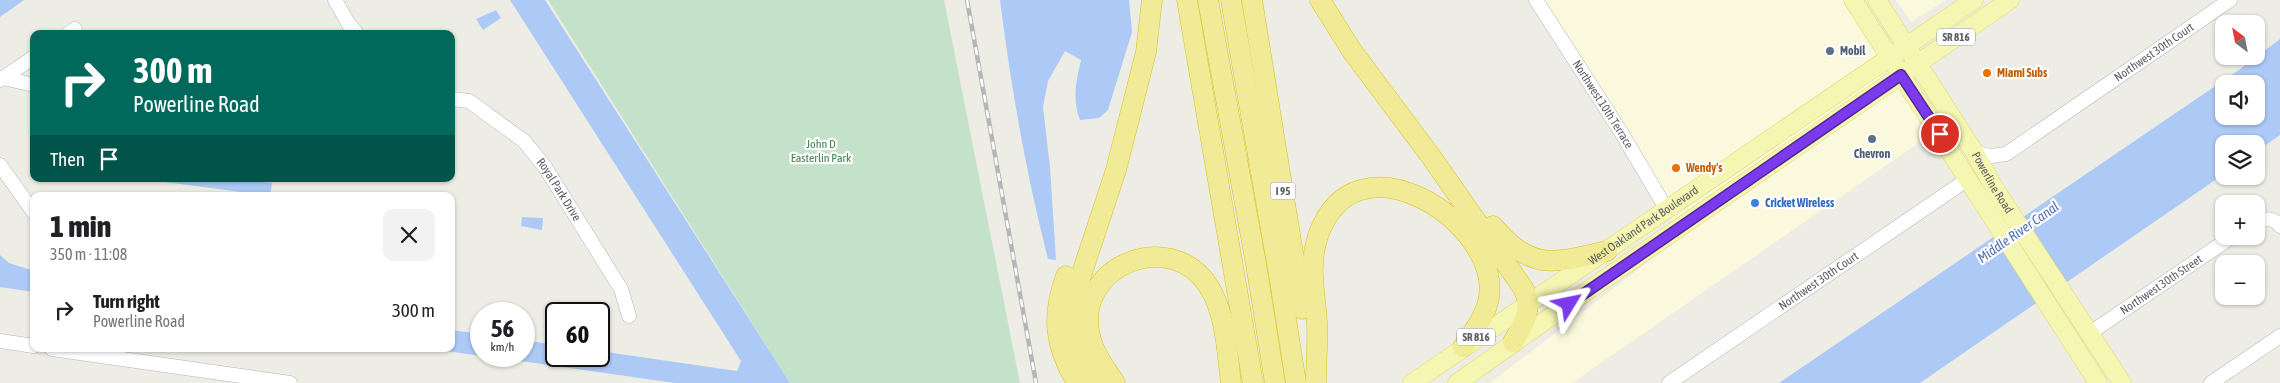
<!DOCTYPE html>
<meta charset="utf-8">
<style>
:root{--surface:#fff;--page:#f2f2f2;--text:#202124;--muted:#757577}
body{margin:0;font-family:"Asap Condensed",sans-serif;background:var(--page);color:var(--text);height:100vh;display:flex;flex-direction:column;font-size:19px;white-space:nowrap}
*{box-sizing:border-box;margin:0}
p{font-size:16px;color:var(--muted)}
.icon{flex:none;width:28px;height:28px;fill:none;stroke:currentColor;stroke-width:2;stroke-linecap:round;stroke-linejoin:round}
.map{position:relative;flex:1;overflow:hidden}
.drawer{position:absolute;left:30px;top:192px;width:425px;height:160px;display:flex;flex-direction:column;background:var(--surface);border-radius:10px;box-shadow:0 1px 4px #0004}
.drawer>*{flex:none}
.guide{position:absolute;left:30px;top:30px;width:425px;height:152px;border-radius:10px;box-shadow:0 1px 4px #0004;background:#00695c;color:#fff;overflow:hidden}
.needle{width:32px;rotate:328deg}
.buttons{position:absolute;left:2215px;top:15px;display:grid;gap:10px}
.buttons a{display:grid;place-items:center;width:50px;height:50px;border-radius:10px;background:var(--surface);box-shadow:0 1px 4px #0004;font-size:25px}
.speed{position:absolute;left:470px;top:302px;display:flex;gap:10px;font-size:25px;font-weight:700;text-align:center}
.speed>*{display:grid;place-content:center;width:65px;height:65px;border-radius:50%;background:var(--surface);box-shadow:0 1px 4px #0004;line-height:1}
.speed small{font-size:12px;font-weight:400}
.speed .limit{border:2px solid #111;border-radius:8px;background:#fff;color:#111}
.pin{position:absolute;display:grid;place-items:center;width:42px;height:42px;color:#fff;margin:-21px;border:2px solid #fff;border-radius:50%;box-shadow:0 1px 5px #0007}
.me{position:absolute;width:55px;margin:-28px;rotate:55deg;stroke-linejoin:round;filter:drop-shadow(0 0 4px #0008)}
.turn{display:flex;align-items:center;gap:18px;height:105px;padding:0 20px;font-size:22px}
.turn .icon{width:65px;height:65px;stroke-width:2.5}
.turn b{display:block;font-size:35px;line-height:42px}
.then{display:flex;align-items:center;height:48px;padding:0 20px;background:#0003;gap:10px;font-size:19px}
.round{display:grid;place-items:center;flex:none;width:52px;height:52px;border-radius:10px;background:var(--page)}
.headline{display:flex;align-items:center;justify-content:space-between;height:85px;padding:0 20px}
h1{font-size:30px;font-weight:800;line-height:38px}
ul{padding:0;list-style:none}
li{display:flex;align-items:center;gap:15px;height:65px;padding:0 20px}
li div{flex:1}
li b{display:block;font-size:19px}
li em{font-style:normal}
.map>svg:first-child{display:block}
</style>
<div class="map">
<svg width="2280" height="383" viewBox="0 0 2280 383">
<rect width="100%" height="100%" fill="#edede5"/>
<g fill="#faf9dd">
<path d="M1540 0H1844L1930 135 1572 383H1490L1682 236Z"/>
<path d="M1896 0H1946L1911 22Z"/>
</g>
<path fill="#c4e2ca" d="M548 0H944L1020 383H790Z"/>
<g fill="#adc9f6" fill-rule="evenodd">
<path d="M0 0H24L0 17Z"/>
<path d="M510 0H545L790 383H675L486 356H524V340L556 345V356H599V351L737 371 741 361Z"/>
<path d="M1000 0H1129L1132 32 1108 110 1099 118 1080 120C1072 98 1076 83 1081 60L1065 51 1048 81 1043 107 1050 167 1056 260 1048 259C1026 174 1011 87 1000 0Z"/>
<path d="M496 10 501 18 483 30 476 19Z"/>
<path d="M2280 39V135L2256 152V144H2224V174L1920 383H1779L2236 72ZM2224 84H2256V116H2224Z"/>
<path d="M142 179H244L272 183 270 196H256V194Z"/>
<path d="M522 217 543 218 542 230 521 226Z"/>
<path d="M0 255 9 263 34 271V292L0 287Z"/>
<path d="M451 330 481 334V356L433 349H451Z"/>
</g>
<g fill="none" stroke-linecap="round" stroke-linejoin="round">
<g stroke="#b5b6ba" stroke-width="15">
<g id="minor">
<path d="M335 0 348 23 357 34"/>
<path id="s1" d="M1536 0 1621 132 1667 210"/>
<path d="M68 34 75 29"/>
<path d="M3 78 34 85"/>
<path d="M0 80 34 57"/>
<path id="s2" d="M451 99 469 101 524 141 545 167 621 289 629 316"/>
<path id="s3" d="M1975 153 1991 156 2006 154 2230 0"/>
<path d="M0 165 34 213"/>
<path d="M2256 221C2265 219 2274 217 2280 226"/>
<path id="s4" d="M2090 333 2233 236"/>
<path d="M0 341 34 346"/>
<path d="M52 349 290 383"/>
<path id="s5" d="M1669 383 1968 179"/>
<path d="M2211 383 2280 336"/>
</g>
</g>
<g stroke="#e2d66a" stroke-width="19">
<g id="major">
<path d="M1853 0 2098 383"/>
<path id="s6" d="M1877 0 1975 153 1995 189 2122 383"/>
<path id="s7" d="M1412 383 1974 0"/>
<path d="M1457 383 1583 294 2010 0"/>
</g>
</g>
<g stroke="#d9c019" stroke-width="21">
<g id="highway">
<path d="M1187 0 1253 383"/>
<path d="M1208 0 1256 264 1275 383"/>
<path d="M1231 0 1280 281 1296 383"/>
<path d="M1252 0 1302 309"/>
<path d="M1320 0 1352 51 1432 158 1523 288C1534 308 1524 324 1513 342"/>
<path d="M1493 226C1531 272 1555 263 1607 251"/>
<path d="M1066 276C1051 317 1055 346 1077 383"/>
<path d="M1095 383 1080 360 1074 344 1071 327 1072 303 1116 170 1146 52 1152 0"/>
<path d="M1115 383C1105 368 1094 354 1090 336 1073 266 1171 226 1209 287 1226 314 1227 352 1231 383"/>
<path d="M1316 383C1316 363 1318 342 1317 322 1315 292 1308 266 1318 236 1355 128 1500 223 1489 297 1486 316 1474 331 1463 347"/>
</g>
</g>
<use href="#minor" stroke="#fff" stroke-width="14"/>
<use href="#major" stroke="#f5f6b1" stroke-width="18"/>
<use href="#highway" stroke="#f1eb98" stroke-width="20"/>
<g stroke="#b5b6b6" stroke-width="4.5">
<path id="rail" d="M967 0 1036 383"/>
</g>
<use href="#rail" stroke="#fff" stroke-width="2.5" stroke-dasharray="8" stroke-linecap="butt"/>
</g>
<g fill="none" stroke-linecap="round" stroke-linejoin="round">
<g stroke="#51269a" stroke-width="12">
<path id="route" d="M1569 304 1901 75 1940 134"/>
</g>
<use href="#route" stroke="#7c3aed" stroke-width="9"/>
</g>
<g fill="#5c6f8a" stroke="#fff" stroke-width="2">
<circle cx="1830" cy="51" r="5"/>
<circle cx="1872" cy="139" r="5"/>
</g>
<g fill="#e8710a" stroke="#fff" stroke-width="2">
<circle cx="1987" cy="73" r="5"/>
<circle cx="1676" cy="168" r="5"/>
</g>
<circle fill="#3f7fe0" stroke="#fff" stroke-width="2" cx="1755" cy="203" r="5"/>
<g text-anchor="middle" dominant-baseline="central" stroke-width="4.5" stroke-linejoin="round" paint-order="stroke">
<g fill="#fff" stroke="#8e8f92" stroke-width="1">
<rect x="1937" y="28.5" width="38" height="17" rx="4"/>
<rect x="1270.5" y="182.5" width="25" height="17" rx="4"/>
<rect x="1457" y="328.5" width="38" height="17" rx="4"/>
</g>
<g font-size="11" font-weight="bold" fill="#5d5f64">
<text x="1956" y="37">SR 816</text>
<text x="1283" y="191">I 95</text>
<text x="1476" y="337">SR 816</text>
</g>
<g font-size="12" font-weight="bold" fill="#4e5e75" stroke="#fff" text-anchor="start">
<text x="1840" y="51">Mobil</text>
<text x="1872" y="154" text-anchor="middle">Chevron</text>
</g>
<g font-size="12" fill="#5d5f64" stroke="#fff">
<text stroke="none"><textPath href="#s3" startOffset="211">Northwest 30th Court</textPath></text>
<text stroke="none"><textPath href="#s1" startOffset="124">Northwest 10th Terrace</textPath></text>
<text stroke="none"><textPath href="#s6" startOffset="216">Powerline Road</textPath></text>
<text stroke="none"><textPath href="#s2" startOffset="146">Royal Park Drive</textPath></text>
<text stroke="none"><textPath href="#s7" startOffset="280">West Oakland Park Boulevard</textPath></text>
<text stroke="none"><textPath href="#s5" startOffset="181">Northwest 30th Court</textPath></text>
<text stroke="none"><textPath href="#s4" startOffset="86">Northwest 30th Street</textPath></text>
</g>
<g font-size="12" font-weight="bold" fill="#c56008" stroke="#fff" text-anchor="start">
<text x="1997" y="73">Miami Subs</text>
<text x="1686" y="168">Wendy's</text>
</g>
<g font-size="12" fill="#3f814e" stroke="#fff">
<text x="821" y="144">John D<tspan x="821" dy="14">Easterlin Park</tspan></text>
</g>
<g font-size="12" font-weight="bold" fill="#366cbe" stroke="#fff" text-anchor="start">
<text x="1765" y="203">Cricket Wireless</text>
</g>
<g font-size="14" font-style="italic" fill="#5271b6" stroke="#fff">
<text transform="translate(2018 232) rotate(-35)">Middle River Canal</text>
</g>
</g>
</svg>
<div class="buttons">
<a><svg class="needle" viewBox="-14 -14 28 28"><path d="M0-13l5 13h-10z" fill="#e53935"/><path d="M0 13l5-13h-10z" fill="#757577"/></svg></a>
<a><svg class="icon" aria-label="sound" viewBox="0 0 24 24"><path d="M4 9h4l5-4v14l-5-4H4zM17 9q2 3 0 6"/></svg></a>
<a><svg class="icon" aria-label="layers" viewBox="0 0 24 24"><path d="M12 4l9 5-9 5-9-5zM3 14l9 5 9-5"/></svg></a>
<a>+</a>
<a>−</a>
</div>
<div class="speed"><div>56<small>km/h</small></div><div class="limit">60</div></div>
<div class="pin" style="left:1940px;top:134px;background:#d93025"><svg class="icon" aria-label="arrive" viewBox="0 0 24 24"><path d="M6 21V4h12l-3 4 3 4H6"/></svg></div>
<svg class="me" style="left:1569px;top:304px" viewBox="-20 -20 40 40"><path d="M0-17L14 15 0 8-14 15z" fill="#7c3aed" stroke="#fff" stroke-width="4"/></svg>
<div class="guide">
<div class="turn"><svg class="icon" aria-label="right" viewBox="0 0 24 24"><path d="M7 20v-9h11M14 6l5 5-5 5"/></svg><div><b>300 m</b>Powerline Road</div></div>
<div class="then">Then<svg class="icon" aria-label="arrive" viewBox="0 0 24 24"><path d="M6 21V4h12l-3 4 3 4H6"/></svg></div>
</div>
<section class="drawer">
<div class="headline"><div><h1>1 min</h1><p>350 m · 11:08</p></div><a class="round"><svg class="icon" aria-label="close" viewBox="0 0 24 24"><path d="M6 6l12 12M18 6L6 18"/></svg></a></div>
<ul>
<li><svg class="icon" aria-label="right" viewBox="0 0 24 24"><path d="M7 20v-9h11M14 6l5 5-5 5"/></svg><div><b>Turn right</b><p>Powerline Road</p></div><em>300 m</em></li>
</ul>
</section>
</div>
